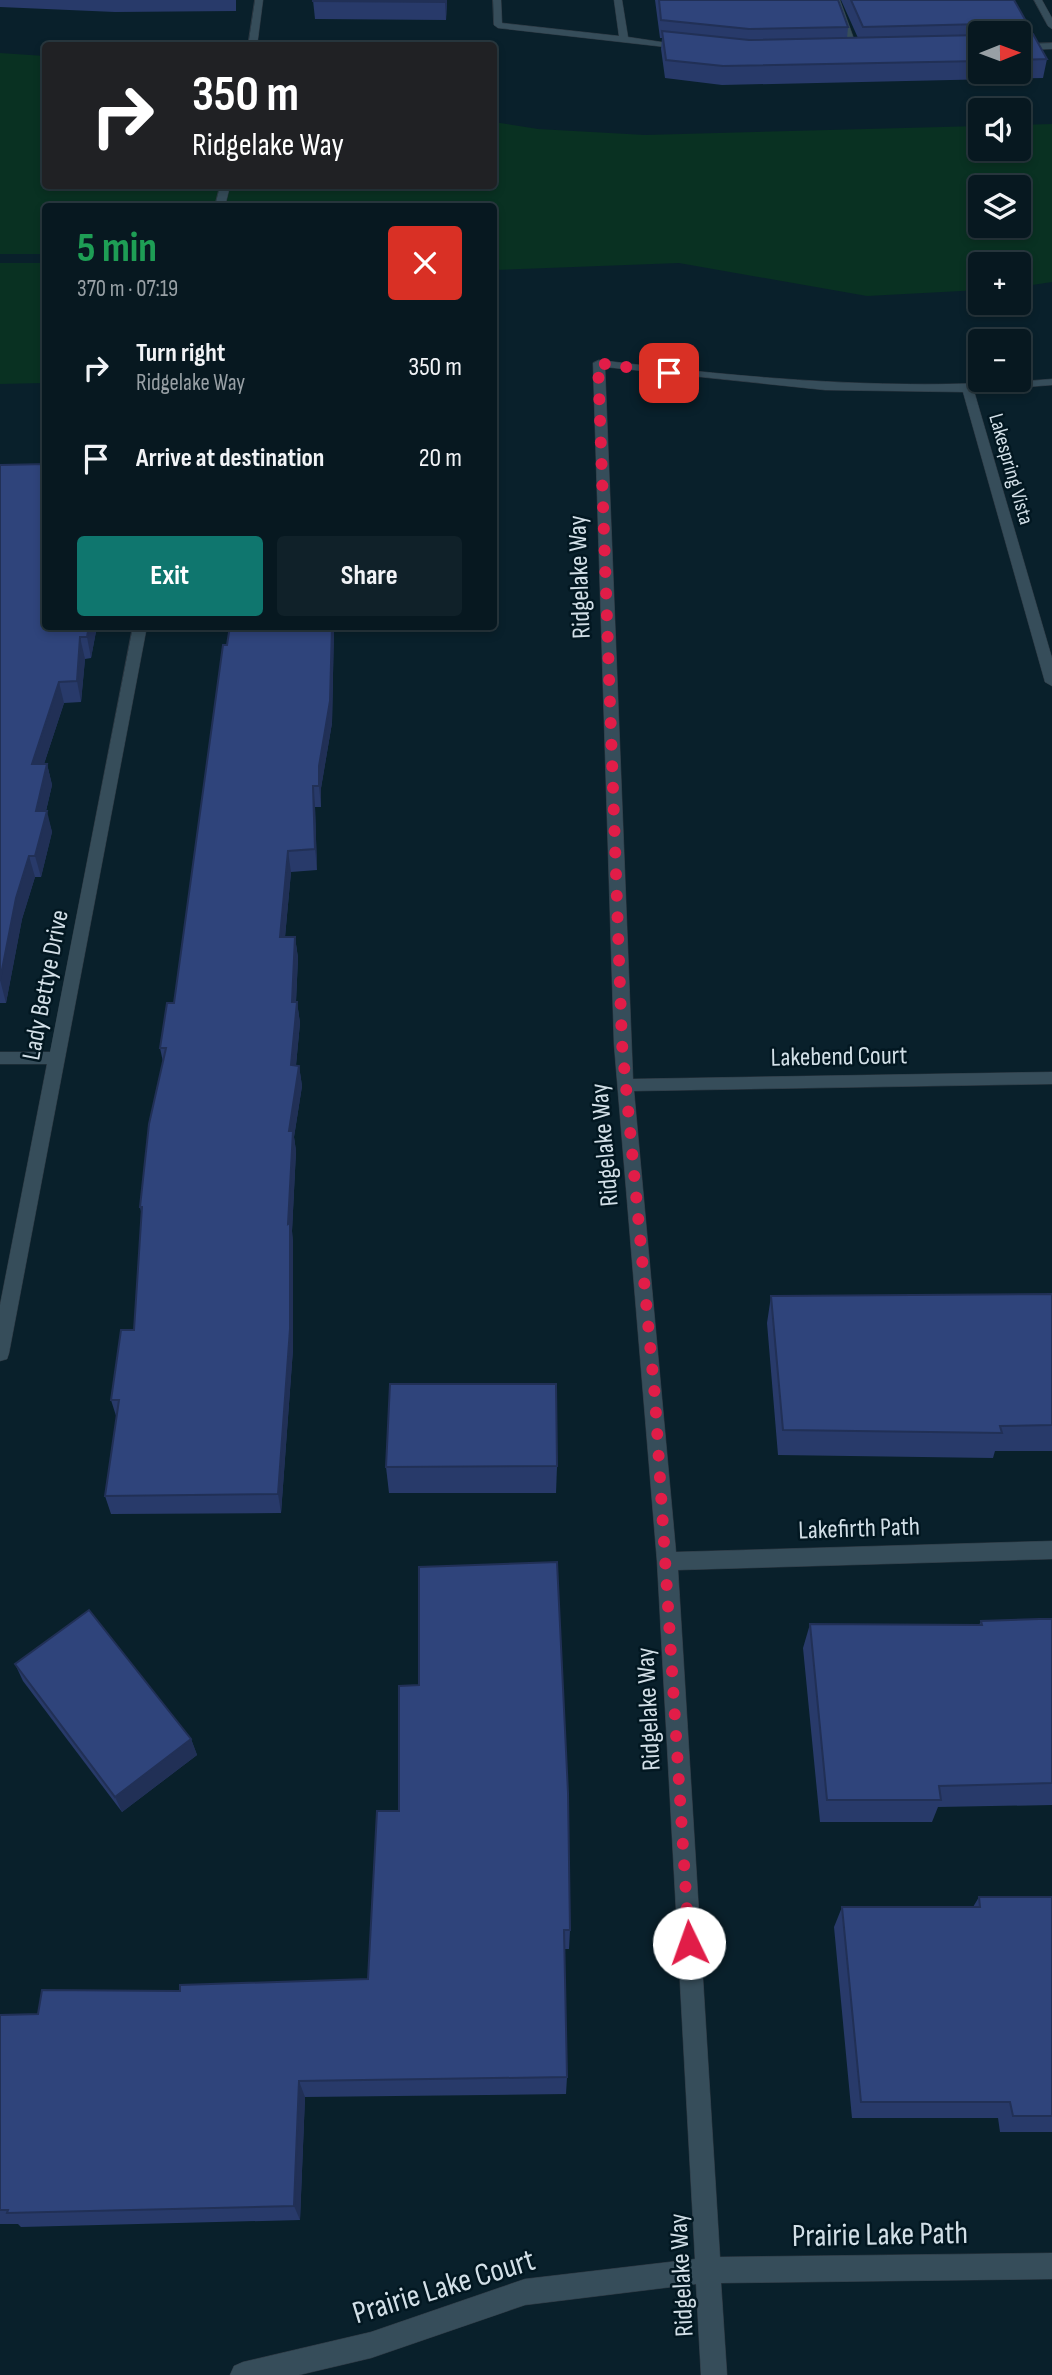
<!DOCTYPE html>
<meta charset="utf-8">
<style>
:root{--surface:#071820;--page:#102129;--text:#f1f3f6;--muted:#98a0a5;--line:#28373e;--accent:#0f766e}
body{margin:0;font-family:"Sofia Sans Condensed",sans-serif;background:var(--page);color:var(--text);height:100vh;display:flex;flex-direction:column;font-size:26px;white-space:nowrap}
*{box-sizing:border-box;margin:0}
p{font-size:23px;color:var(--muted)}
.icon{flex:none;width:38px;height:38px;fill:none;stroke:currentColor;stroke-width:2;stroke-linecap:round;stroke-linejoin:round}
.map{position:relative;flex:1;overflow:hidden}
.details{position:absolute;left:42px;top:203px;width:455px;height:427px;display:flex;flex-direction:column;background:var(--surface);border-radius:7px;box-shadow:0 4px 10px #0003,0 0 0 2px var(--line)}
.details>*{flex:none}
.top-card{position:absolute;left:42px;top:42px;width:455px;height:147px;border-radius:7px;box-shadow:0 4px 10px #0003,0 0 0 2px var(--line);background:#202124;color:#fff;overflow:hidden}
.needle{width:46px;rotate:89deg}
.controls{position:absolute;left:968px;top:21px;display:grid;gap:14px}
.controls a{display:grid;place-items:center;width:63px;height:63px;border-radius:7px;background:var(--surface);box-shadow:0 4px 10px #0003,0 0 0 2px var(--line);font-size:35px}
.pin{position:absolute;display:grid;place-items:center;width:60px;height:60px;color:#fff;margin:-30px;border-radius:14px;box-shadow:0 4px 10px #0006}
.me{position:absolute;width:77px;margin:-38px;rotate:357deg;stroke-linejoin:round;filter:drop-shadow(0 0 5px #0008)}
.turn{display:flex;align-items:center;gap:24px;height:147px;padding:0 35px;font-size:32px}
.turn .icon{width:91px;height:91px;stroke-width:2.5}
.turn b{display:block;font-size:49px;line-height:60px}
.round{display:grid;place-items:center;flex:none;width:74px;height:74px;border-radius:7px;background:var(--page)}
.head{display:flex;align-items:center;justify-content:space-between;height:119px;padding:0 35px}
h1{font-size:42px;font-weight:700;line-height:52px;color:#1e9e55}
.action{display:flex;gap:14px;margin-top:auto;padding:14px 35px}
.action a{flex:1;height:80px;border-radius:7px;background:var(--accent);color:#fff;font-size:28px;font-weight:700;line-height:80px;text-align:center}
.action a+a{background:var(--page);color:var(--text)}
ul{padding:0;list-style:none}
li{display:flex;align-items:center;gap:21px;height:91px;padding:0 35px}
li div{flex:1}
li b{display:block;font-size:26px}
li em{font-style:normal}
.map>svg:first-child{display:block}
</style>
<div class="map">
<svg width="1052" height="2375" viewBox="0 0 1052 2375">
<rect width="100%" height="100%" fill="#09202b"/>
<g fill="#093122" fill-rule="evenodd">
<path d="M0 53 45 56 46 186H494V122L538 129 645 135 980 126V149H1018L1019 125 1052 124V282L1019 287 1018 264H980V290L867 296 679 263 494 270V206L431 204 46 206 45 254H0ZM980 187H1018V226H980Z"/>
<path d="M45 263V383L0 384V263Z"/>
</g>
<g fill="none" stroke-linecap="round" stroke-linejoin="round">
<g stroke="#2e3842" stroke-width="1">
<g id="minor">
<path d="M255 0H263L257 46H248Z"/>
<path d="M493 0H501L502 23 619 36 614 0H622L628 37 688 46 683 49 498 28 494 25Z"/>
<path d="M832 0H840L859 53 851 51Z"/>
<path d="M1034 0H1042L1052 18V29L1048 26Z"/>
<path d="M1052 43V49L1018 50V44Z"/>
<path d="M220 186H230L225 206H215Z"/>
<path d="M599 360C751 379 901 392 1052 379V385L974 391 1052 658V686L1045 682 963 392 825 390 605 367 633 1079 1052 1072V1084L634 1091 676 1552 1052 1541V1559L678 1570 720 2257 1052 2253V2279L721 2283 727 2375H701L696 2284 525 2305 371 2358 299 2375H230L234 2366 243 2362 371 2332 525 2279 695 2259 657 1561 614 1044 593 363Z"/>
<path d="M133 626H147L9 1353 7 1359 0 1361V1305L47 1064H0V1052H50Z"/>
</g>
</g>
<use href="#minor" fill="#364d5a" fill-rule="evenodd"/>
</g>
<g fill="#283a6a" fill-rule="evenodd">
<path d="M0 0H236V11L115 12 0 7Z"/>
<path d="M313 0H447L446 20 315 19Z"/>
<path d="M655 0H838L848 27 847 38H858L841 0H1014L1025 34 1047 59 1043 78 722 85 665 78 661 49 662 38H660ZM980 33H1018V72H980Z"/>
<path d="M0 465 46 626H97L91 658 85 659 81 702 64 703 44 764H47L52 785 46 811 52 832 41 877H35L22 919 6 1003H0Z"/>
<path d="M230 626H334L332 723 321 788V807H315L317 870 291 872 285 937H295L298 958 296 1002H297L300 1023 296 1065 299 1066 302 1086 294 1137 296 1151 292 1231 293 1244V1349L281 1513 111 1514 105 1496 117 1419 111 1400 134 1330 142 1216 140 1207 163 1062 160 1048 174 1003Z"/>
<path d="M1052 1294V1451H995L993 1458 778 1455 767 1323 771 1296Z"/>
<path d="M557 1466 556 1493H389L386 1467Z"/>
<path d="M1052 1619V1805L938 1807 932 1822H820L803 1648 810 1624 979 1625 981 1621Z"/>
<path d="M15 1664 191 1739 197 1755 122 1812 23 1681Z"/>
<path d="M377 1811 570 1930 569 1949H564L567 2077 566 2094 305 2097 300 2220 21 2227 18 2224H0V2015L38 2014 180 1991 368 1979Z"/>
<path d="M979 1897H1052V2132H1000L998 2118H852L834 1927 842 1907H973Z"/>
</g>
<g fill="#213056">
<path d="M445 0H447L446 20 445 2Z"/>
<path d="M1027 23 1024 41 1018 42 1019 24Z"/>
<path d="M89 626H97L91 658 87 637Z"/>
<path d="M332 626H334L332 723 321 788V807L319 786V766Z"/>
<path d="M80 637 85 659 81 702 77 681Z"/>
<path d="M59 682 64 703 37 785 32 764Z"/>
<path d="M47 764 52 785 41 832 36 811Z"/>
<path d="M313 786 315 807 317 870 315 849Z"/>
<path d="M47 811 52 832 41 877 35 856Z"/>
<path d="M288 851 291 872 283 958 280 937Z"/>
<path d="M29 856 35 877 22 919 6 1003 0 980 16 898Z"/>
<path d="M295 937 298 958 295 1023 292 1002Z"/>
<path d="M297 1002 300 1023 294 1086 291 1065Z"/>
<path d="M299 1066 302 1086 294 1137 296 1151 292 1231 293 1244V1349L281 1513 278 1494 288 1224 289 1131Z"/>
<path d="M191 1739 197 1755 122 1812 115 1797Z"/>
<path d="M299 2081 305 2097 300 2220 294 2206Z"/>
</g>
<g fill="#2f447b" stroke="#213056" stroke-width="2">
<path d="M313 0H445V2L313 1Z"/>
<path d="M659 0H838L848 27 749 29 661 20Z"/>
<path d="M851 0H1014L1027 23 1019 24V34H1033L1047 59 1018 60V33H984L986 27 983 24 863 27Z"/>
<path d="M662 31 749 40 980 35V61L723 66 666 60Z"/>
<path d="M367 203V206H286V205Z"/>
<path d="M46 464V626H89L87 637H80L77 681 59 682 32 764H47L36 811H47L35 856H29L16 898 0 980V465Z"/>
<path d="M230 626H332L330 701 319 766V786H313L315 849 288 851 280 937H295L292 1002H297L291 1065 299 1066 289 1131H293L288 1224 290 1223V1329L278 1494 105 1496 119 1400H111L121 1330H134L142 1207H140L149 1124 166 1048H160L167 1003H174L223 645H227Z"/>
<path d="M1052 1294V1425L1000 1426 1002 1433 783 1430 771 1296Z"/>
<path d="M390 1384H556L557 1466 386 1467Z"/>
<path d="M557 1562 568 1793 570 1930H564L567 2077 299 2081 294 2206 7 2213 8 2210H0V2015L38 2014 42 1990 180 1991V1985L368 1979 377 1811H399V1686L419 1685V1567Z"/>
<path d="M89 1610 191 1739 115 1797 15 1664Z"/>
<path d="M1039 1619H1052V1783L939 1786 941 1800H827L810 1624 982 1625 981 1621Z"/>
<path d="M979 1897H1052V2116H1013L1010 2102H861L842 1907H980Z"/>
</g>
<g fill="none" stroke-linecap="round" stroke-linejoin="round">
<path stroke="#e11d48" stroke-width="12" stroke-dasharray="0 21.6" d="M669 373 598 363 622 1044 655 1398 689 1943"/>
</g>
<g text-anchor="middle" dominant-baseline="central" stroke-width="5" stroke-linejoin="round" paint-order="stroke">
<g font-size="21" fill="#d2dfe7" stroke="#021721">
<text transform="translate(1011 469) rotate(74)">Lakespring Vista</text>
</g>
<g font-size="26" fill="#d2dfe7" stroke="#021721">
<text transform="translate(580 577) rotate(-92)">Ridgelake Way</text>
<text transform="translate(46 985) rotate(-79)">Lady Bettye Drive</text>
<text transform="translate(839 1057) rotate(-1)">Lakebend Court</text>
<text transform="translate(605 1145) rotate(-95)">Ridgelake Way</text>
<text transform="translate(859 1529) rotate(-2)">Lakefirth Path</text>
<text transform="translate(649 1709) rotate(-93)">Ridgelake Way</text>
<text transform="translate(682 2275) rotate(-93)">Ridgelake Way</text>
</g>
<g font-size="32" fill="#d2dfe7" stroke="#021721">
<text transform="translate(880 2235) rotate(-1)">Prairie Lake Path</text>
<text transform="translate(444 2287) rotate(-17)">Prairie Lake Court</text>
</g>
</g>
</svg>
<div class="controls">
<a><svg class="needle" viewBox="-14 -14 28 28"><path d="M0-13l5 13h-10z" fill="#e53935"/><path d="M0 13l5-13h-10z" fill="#98a0a5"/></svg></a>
<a><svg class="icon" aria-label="sound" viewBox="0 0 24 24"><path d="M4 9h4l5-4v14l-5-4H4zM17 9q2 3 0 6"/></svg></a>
<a><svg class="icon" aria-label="layers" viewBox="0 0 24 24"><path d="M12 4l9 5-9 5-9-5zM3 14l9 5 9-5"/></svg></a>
<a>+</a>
<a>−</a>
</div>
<div class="pin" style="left:669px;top:373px;background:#d93025"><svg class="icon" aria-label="arrive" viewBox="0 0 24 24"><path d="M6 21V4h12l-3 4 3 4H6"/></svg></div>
<svg class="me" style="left:689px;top:1943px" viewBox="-20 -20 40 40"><circle r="19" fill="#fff"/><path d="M0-13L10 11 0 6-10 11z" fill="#e11d48"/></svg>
<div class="top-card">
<div class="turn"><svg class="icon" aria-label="right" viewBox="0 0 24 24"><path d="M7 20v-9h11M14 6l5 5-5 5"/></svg><div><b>350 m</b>Ridgelake Way</div></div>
</div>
<section class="details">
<div class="head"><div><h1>5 min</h1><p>370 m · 07:19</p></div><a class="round" style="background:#d93025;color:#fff"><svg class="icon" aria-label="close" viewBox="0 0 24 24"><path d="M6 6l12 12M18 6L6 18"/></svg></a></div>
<ul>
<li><svg class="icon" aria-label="right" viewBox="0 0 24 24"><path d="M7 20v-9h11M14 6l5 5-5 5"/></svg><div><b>Turn right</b><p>Ridgelake Way</p></div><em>350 m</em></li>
<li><svg class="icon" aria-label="arrive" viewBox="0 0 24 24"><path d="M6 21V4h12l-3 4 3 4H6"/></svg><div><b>Arrive at destination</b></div><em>20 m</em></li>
</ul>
<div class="action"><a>Exit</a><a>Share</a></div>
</section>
</div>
